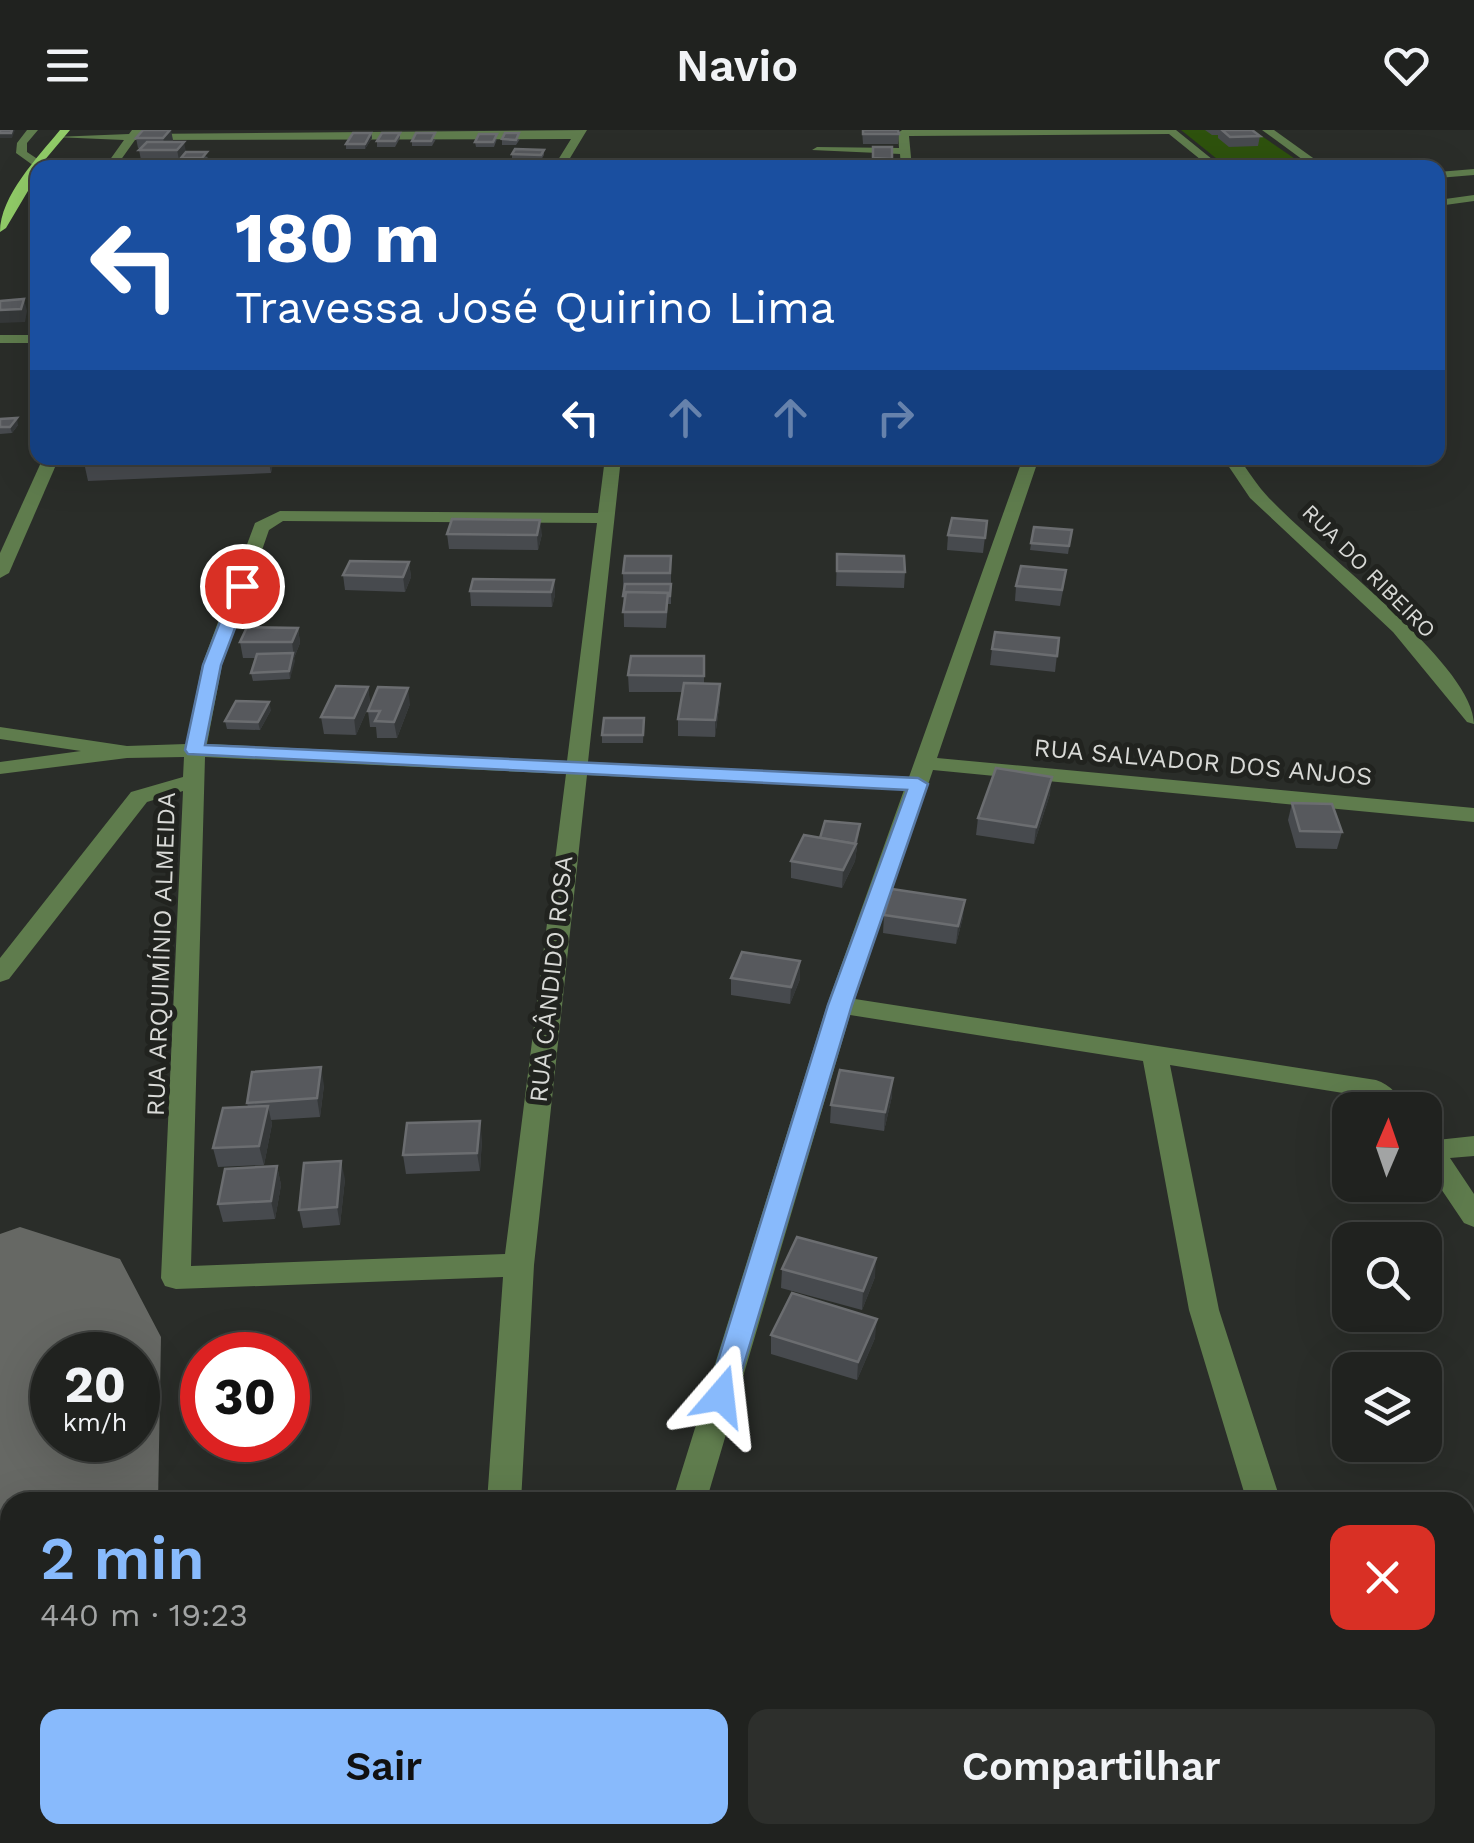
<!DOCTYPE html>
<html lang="pt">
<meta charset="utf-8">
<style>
:root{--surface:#20221f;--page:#2d2f2c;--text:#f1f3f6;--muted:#a2a4a4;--line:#3d3f3d;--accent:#88bafc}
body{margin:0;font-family:"Work Sans",sans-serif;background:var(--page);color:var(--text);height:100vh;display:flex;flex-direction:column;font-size:38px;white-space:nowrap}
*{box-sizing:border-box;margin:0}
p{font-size:32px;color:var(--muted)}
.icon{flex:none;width:55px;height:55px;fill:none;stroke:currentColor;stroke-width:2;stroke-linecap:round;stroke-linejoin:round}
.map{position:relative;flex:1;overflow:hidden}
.details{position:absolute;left:0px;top:1362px;width:1475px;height:352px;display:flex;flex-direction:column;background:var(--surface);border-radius:30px 30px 0 0;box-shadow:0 10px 40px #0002,0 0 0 2px var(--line)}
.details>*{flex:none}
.hud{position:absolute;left:30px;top:30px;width:1415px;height:305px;border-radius:20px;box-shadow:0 10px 40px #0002,0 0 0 2px var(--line);background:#1a4fa0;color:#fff;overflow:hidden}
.needle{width:65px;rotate:2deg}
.controls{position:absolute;left:1332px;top:962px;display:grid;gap:20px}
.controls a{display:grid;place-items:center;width:110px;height:110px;border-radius:20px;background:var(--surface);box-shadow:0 10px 40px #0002,0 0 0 2px var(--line);font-size:50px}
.speed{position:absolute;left:30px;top:1202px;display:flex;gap:20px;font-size:50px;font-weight:700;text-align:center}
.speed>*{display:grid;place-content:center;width:130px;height:130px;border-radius:50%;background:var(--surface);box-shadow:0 10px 40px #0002,0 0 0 2px var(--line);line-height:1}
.speed small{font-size:25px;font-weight:400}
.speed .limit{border:15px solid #d22;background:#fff;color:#111}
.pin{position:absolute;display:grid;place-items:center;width:85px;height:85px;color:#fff;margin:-42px;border:5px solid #fff;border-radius:50%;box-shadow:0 2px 10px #0007}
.me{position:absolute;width:110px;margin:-55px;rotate:17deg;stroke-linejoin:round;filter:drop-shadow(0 0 8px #0008)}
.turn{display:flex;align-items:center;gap:35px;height:210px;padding:0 40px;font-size:45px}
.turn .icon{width:130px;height:130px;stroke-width:2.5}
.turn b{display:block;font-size:70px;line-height:85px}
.lanes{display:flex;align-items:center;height:95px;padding:0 40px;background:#0003;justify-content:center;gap:50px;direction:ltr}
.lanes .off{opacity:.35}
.round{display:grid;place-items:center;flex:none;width:105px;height:105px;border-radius:20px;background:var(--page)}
.summary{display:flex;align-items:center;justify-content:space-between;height:170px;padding:0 40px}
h1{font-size:60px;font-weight:600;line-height:75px;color:var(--accent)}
.primary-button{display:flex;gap:20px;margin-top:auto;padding:20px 40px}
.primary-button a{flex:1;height:115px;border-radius:20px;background:var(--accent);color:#111;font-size:40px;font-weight:600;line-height:115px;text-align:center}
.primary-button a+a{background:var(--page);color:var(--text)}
header{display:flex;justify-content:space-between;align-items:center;height:130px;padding:0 40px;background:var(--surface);font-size:45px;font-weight:600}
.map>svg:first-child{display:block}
</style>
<header><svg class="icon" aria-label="menu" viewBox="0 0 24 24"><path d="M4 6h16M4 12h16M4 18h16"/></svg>Navio<svg class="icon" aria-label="heart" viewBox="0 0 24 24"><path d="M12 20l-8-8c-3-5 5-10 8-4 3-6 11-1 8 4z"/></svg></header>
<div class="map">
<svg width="1474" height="1713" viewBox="0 0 1474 1713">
<rect width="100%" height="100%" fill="#2a2d29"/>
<path fill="#2e520d" d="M1181 0H1253L1307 37H1227Z"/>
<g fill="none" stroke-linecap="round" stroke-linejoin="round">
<path fill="#666864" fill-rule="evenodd" d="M20 1097 120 1129 161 1207 158 1372H10V1549L0 1553V1104ZM52 1225H138V1310H52Z"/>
<g fill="#5f7c4d" fill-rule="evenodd">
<path d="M27 0H38L27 13V22L42 32V36H34L16 23 17 13Z"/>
<path d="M132 0H142L140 4 587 0 564 38H553L571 9 135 10 115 38H104L124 10 54 7 129 4Z"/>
<path d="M902 0H1176L1223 38H1211L1169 4 909 6 912 38H901L900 24 812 20 817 17 899 18 898 3Z"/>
<path d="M1262 0H1274L1327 38H1314Z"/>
<path d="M1474 39V45L1438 48V42Z"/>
<path d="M1474 65V71L1438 76V70Z"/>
<rect x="0" y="205" width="38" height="8"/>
<path d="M43 328H59L9 443 0 448V423Z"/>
<path d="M605 328H621L588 632 909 647 1023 328H1039L937 628 1474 678V692L933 640 855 869 1376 950C1390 954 1401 968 1409 980H1380L1368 967 1170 935 1219 1180 1281 1372H1247L1189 1180 1143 931 850 885 706 1372H672L827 875 904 660 587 645 534 1135 521 1372H487L503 1147 176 1159 165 1156 161 1148 183 661 147 672 9 849 0 852V828L131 662 183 647 184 627 127 628 0 644V632L81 621 0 609V597L127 616 186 614 202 535 255 393 280 381 598 383ZM283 391 597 393 567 631 207 614 222 535 269 400ZM205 627 566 644 505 1124 191 1136Z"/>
<path d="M1223 328H1239C1246 338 1253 349 1261 359 1304 411 1474 532 1474 594L1467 592 1393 502 1250 368Z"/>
<path d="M1425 1003 1437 1010 1474 1006V1026L1450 1028 1474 1064V1097L1464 1093 1425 1035Z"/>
<path d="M458 1705H498L497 1713H457Z"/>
<path d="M597 1705H637L635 1713H595Z"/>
<path d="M1251 1705H1291L1288 1713H1248Z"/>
</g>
<path fill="#91cc68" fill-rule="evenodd" d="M60 0H70L38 38V44L6 98 0 102C0 66 38 27 60 0Z"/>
</g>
<g fill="#474a4e">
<path d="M143 0 173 10 171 12 186 22 208 27 203 33H182L181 28 179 30 162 31 163 35 160 38H127V35L141 30 139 20 141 18H138L136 8Z"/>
<path d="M862 0 899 4 898 14H863Z"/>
<path d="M1205 0H1252L1260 6 1258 16 1229 17 1218 8V5H1212Z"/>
<path d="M371 3 372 8 365 19H346V14Z"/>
<path d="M400 3V8L395 17H377V11Z"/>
<path d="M436 9 432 16H412V11Z"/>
<path d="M497 9 494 17H476L475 12Z"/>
<path d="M502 9H520L516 15H502Z"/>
<rect x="873" y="17" width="19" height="17"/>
<path d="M544 20V25L541 30H512V24Z"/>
<path d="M0 289 18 295 12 303 0 304Z"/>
<path d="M83 328H274L271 343 88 351Z"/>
<path d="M508 328H564L563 336H509Z"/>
<path d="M987 391 983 423 947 420 948 405Z"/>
<path d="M1034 397 1072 400 1068 424 1030 420Z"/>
<path d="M447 404H542L538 420 449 419Z"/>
<path d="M837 424 905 442 904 458 836 456Z"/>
<path d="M671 426V474H668L666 498 624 497 623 443Z"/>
<path d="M409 432 411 447 405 462 345 460 343 445Z"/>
<path d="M554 450 555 465 552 477 471 476 470 461Z"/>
<path d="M1064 455 1060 476 1015 471 1016 456Z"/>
<path d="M298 498 300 513 294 528 290 549 253 551 251 543 256 528H243L240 512Z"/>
<path d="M1059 508 1055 542 990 535 992 519Z"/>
<path d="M704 526V553L720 554V570L715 607 678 606V589L682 562H629L628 545Z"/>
<path d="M368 557 370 573 356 605 324 604 321 587Z"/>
<path d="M410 574 397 608H377L376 597H370L368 581Z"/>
<path d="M271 580 260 600 227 599 225 591Z"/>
<path d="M644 588 643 613H602V605Z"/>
<path d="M1050 664 1034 714 976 705 978 688Z"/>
<path d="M1292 673 1342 702 1337 719 1296 718 1288 690Z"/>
<path d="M860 694 855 731 842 758 791 748V731L820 708Z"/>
<path d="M884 785 963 787 956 814 883 803Z"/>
<path d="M800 831V849L790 874 731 865V848Z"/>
<path d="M324 955 320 987 271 990 272 994 264 1035 218 1037 213 1018 248 977 247 973Z"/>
<path d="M892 966 884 1001 830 993 831 975Z"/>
<path d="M482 1009 480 1041 406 1044 403 1025Z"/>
<path d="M277 1036 281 1055 275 1089 223 1092 218 1074Z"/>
<path d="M345 1049 340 1095 303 1098 299 1080Z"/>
<path d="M782 1139 875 1147 862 1180 781 1158Z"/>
<path d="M771 1205 875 1208 857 1250 771 1224Z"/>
</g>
<g fill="#353839">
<path d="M12 0H15L12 8H0V3Z"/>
<path d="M171 0 173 10 165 18 163 8Z"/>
<path d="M371 3 372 8 365 19V14Z"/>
<path d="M184 12 186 22 179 30 177 20Z"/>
<path d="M24 169 27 181 25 192 0 193V180Z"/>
<path d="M17 288 18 295 12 303 10 297Z"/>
<path d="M268 328H274L271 343Z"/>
<path d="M540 390 542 404 538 420 537 405Z"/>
<path d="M409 432 411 447 405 462 403 447Z"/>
<path d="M554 450 555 465 552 477 551 462Z"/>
<path d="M298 498 300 513 294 528 292 512Z"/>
<path d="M293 523 295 531 290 549 289 541Z"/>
<path d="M720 554V570L715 607V590Z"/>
<path d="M368 557 370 573 356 605 354 588Z"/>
<path d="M408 558 410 574 397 608 394 592Z"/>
<path d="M269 572 271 580 260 600 258 592Z"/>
<path d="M1052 647 1050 664 1034 714 1036 697Z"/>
<path d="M860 694 855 731 842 758 843 740Z"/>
<path d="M965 770 963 787 956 814 958 796Z"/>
<path d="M800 831V849L790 874 791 857Z"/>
<path d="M321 937 324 955 320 987 317 968Z"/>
<path d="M893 948 892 966 884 1001 885 982Z"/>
<path d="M268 976 272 994 264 1035 259 1016Z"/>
<path d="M480 991 482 1009 480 1041 477 1023Z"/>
<path d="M341 1031 345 1049 340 1095 337 1077Z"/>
<path d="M277 1036 281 1055 275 1089 271 1071Z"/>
<path d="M876 1128 875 1147 862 1180 863 1161Z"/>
<path d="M877 1189 875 1208 857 1250 858 1232Z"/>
</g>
<g fill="#57595d" stroke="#6b6d70" stroke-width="2.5">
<path d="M0 0H12L11 3H0Z"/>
<path d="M143 0H170L163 8H136Z"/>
<path d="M863 0H898L899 4H863Z"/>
<path d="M1222 0H1252L1260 6 1230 7Z"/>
<path d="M353 3H371L365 14H346Z"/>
<path d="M382 3H400L395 11H377Z"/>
<path d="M416 3H435L431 11H412Z"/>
<path d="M505 3H519L516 10 502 9Z"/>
<path d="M479 4H497L493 12H475Z"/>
<path d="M147 12H184L177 20H139Z"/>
<path d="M873 17H892V29L873 28Z"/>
<path d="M515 19 544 20 541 25 512 24Z"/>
<path d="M186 22H207L202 28H181Z"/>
<path d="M132 30H162L157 35H127Z"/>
<path d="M1010 33 1016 38H978L976 36Z"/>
<path d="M1054 33 1062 38H1039L1034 34Z"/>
<path d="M327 34H344L342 38H324Z"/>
<path d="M24 169 21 179 0 180V171Z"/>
<path d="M17 288 10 297H0V289Z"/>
<path d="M952 388 987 391 985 408 948 405Z"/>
<path d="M452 389 540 390 537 405 447 404Z"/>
<path d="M1034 397 1072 400 1069 416 1031 413Z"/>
<path d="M837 424 904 426 905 442 837 441Z"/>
<path d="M625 426H671L670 443H623Z"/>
<path d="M350 431 409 432 403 447 343 445Z"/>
<path d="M1021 436 1066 440 1062 460 1016 456Z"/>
<path d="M473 449 554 450 551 462 470 461Z"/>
<path d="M625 454H671L670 466H667L668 463 626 462V466H623Z"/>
<path d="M626 462 668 463 666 482H623Z"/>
<path d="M247 497 298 498 292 512H240Z"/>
<path d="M995 502 1059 508 1057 526 992 519Z"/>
<path d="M293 523 289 541 251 543 257 524Z"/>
<path d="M631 526H704V546L628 545Z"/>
<path d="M684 553 720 554 715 590 678 589Z"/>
<path d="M336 556 368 557 354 588 321 587Z"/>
<path d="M378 557 408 558 394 592 375 591 380 581H368Z"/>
<path d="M236 571 269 572 258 592 225 591Z"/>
<path d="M604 588H644L643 605H602Z"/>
<path d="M996 638 1052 647 1036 697 978 688Z"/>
<path d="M1292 673 1332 674 1342 702 1300 701Z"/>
<path d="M825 691 860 694 855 714 820 708Z"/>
<path d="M804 705 856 714 843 740 791 731Z"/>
<path d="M892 759 965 770 958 796 884 785Z"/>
<path d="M742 822 800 831 791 857 731 848Z"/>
<path d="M321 937 317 968 247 973 252 942Z"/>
<path d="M840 940 893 948 885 982 831 975Z"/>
<path d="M268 976 259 1016 213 1018 223 978Z"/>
<path d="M480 991 477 1023 403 1025 407 993Z"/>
<path d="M341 1031 337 1077 299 1080 304 1033Z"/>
<path d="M277 1036 271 1071 218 1074 225 1039Z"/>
<path d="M797 1107 876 1128 863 1161 782 1139Z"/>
<path d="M792 1163 877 1189 858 1232 771 1205Z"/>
</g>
<path fill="#88bafc" stroke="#5879a4" stroke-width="2.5" d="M242 451 251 456 221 535 205 615 918 648 928 654 852 875 732 1274 721 1277 711 1274 707 1266 828 875 907 660 188 624 185 620 203 535 234 456Z"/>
<g text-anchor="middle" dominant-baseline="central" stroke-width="10" stroke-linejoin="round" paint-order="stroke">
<g font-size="22" fill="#d8d9d6" stroke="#21231f">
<text transform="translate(1369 441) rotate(45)">RUA DO RIBEIRO</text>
</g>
<g font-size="25" fill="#d8d9d6" stroke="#21231f">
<text transform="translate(1203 632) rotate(5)">RUA SALVADOR DOS ANJOS</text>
<text transform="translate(161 824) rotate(-88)">RUA ARQUIMÍNIO ALMEIDA</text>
<text transform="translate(551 849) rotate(-84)">RUA CÂNDIDO ROSA</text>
</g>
</g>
</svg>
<div class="controls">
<a><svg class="needle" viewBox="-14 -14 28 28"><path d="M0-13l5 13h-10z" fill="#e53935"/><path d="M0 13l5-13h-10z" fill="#a2a4a4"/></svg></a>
<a><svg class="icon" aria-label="search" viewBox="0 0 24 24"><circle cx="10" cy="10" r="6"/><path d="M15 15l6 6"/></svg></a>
<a><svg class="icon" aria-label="layers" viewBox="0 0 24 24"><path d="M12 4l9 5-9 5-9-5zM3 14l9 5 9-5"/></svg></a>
</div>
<div class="speed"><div>20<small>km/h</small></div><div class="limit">30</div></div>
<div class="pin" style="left:242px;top:456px;background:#d93025"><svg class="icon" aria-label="arrive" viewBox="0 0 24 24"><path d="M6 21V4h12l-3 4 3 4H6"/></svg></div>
<svg class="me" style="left:721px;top:1266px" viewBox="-20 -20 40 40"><path d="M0-17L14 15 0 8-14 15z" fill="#88bafc" stroke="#fff" stroke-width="4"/></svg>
<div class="hud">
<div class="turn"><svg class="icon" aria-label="left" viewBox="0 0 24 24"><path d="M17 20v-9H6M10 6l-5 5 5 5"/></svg><div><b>180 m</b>Travessa José Quirino Lima</div></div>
<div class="lanes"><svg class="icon" aria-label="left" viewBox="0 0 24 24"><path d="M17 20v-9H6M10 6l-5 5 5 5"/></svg><svg class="icon off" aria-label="ahead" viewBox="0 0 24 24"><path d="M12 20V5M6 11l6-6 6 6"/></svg><svg class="icon off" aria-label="ahead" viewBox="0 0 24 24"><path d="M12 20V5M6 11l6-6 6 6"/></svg><svg class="icon off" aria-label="right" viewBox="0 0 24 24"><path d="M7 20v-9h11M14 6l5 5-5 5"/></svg></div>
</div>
<section class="details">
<div class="summary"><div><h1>2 min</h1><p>440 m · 19:23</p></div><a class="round" style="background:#d93025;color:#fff"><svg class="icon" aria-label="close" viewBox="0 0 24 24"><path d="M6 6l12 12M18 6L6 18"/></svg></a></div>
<div class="primary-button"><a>Sair</a><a>Compartilhar</a></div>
</section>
</div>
